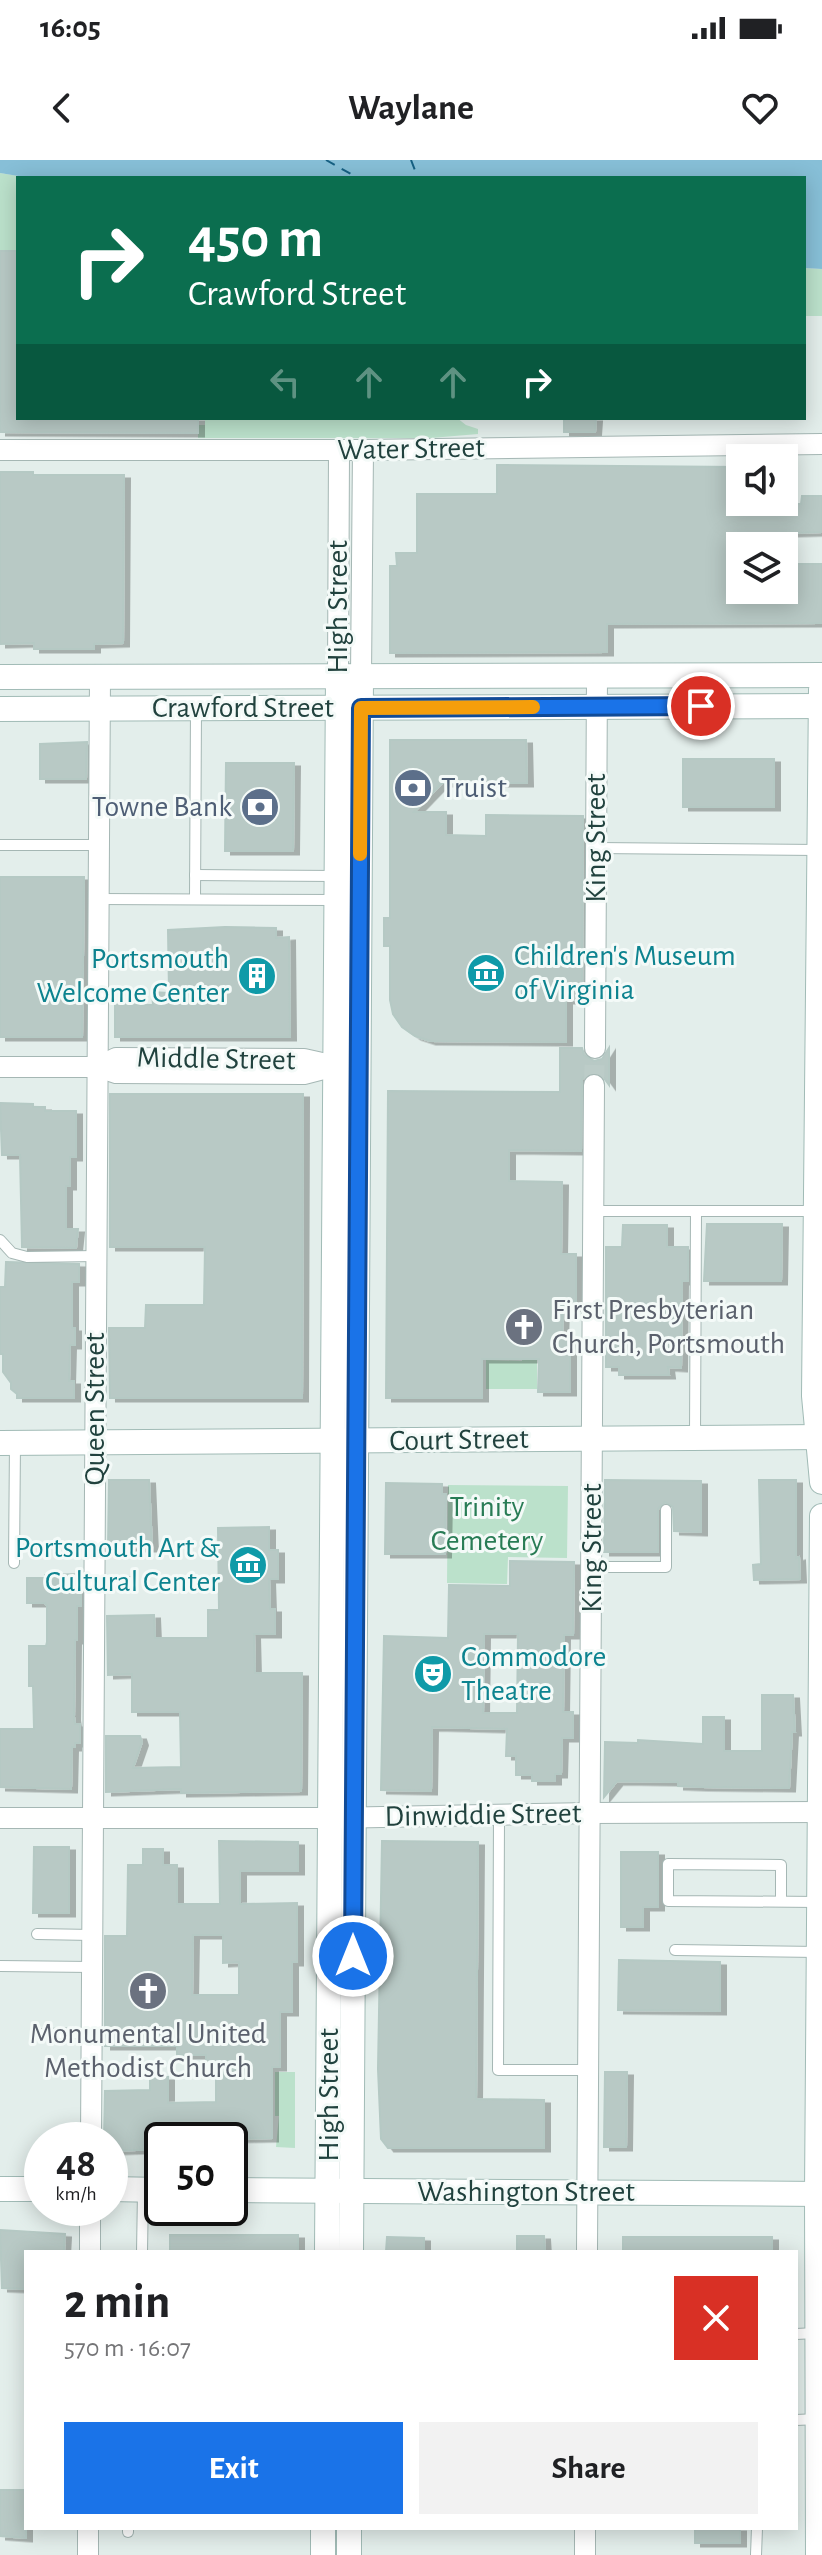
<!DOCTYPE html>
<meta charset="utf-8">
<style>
:root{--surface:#fff;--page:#f2f2f2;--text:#202124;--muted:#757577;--accent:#1a73e8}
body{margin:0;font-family:"Alegreya Sans",sans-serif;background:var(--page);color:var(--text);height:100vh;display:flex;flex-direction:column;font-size:30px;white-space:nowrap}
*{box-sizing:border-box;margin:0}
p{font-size:26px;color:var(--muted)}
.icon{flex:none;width:44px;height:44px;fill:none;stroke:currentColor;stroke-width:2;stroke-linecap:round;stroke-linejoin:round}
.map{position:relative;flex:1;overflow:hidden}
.drawer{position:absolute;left:24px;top:2090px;width:774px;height:280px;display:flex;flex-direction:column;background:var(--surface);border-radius:0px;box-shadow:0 4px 20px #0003}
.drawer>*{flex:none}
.hud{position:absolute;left:16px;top:16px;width:790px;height:244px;border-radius:0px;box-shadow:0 4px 20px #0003;background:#0b6e4f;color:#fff;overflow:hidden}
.tools{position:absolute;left:726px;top:284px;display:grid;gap:16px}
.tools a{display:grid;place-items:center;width:72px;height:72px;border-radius:0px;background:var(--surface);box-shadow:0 4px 20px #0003;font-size:40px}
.speed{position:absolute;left:24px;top:1962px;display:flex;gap:16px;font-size:40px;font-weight:700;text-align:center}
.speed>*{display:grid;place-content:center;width:104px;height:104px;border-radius:50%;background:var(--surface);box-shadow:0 4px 20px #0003;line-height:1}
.speed small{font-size:20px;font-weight:400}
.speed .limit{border:4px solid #111;border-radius:12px;background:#fff;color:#111}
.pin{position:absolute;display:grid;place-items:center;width:68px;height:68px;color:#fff;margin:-34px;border:4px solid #fff;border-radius:50%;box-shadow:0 2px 8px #0007}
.me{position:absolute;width:88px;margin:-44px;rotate:0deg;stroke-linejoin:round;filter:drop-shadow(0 0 6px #0008)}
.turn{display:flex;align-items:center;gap:28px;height:168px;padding:0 40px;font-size:36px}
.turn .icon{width:104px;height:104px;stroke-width:2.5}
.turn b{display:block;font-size:56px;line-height:68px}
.lanes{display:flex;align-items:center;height:76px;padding:0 40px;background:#0003;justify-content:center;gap:40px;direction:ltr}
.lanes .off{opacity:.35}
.round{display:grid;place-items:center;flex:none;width:84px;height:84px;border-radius:0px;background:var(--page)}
.overview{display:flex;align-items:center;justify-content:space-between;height:136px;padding:0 40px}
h1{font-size:48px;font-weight:700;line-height:60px}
.primary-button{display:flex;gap:16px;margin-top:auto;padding:16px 40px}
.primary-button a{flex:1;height:92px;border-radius:0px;background:var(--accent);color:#fff;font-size:32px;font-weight:700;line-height:92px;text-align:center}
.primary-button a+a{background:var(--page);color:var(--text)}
.status{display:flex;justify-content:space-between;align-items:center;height:56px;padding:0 40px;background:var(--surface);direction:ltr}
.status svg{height:22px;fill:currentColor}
header{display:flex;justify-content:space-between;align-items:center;height:104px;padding:0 40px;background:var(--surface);font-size:36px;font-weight:700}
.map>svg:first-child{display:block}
</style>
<div class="status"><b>16:05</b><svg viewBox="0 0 49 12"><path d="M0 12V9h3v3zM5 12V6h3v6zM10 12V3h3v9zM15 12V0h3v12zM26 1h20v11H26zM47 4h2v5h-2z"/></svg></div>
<header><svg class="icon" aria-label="back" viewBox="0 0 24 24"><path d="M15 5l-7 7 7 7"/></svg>Waylane<svg class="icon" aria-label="heart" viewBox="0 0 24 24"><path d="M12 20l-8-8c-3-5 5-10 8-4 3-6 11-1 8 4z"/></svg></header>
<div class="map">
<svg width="822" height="2395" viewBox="0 0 822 2395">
<defs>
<filter id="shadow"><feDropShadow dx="6" dy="3.5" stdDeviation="0" flood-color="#0004"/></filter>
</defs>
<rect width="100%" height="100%" fill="#e3eeeb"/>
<g fill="#bbe1cb">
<path d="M0 13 30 18H18V91H0Z"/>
<path d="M804 108 822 109V156H804Z"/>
<path d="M205 258H457L466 265 478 269V274L431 278H198V265H205Z"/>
<path d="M522 1179H537V1229H486V1200L522 1201Z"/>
<path d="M448 1325 568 1326 567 1398 508 1397 507 1424 447 1423Z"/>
<path d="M275 1912H295V1988L276 1987 279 1956H275Z"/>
</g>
<path fill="#87bfd7" d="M0 0H822V109L804 108V18H30L0 13Z"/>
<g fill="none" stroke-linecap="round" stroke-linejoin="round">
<g stroke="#166083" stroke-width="2" stroke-dasharray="10 8" stroke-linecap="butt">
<path d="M326 0 358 18"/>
<path d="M411 0 418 18"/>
</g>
</g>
<g fill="#b8c9c5" stroke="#b5c9c4" stroke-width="2" fill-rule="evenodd" filter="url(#shadow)">
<path d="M0 91H18V258H198V273L0 272Z"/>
<path d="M564 258H596L595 272H564Z"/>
<path d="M497 305 740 307V342H764L765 355H794V344H801L802 336H822V372L787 373 788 386H740V430H784V404H822V463L607 464V492L390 493V406H397L396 393H417V334H497Z"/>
<path d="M0 312H33V315H124L123 483 94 484V489H34V483L0 484Z"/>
<path d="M390 580H526L527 623H442L414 652H446V675L486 676V655L583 656 582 840H566V882L430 881 415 876 402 867 393 854 390 840V786H384V758H390Z"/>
<path d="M87 582 86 619H40V584Z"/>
<rect x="683" y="599" width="91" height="48"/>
<path d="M226 603H294L293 691H225Z"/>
<path d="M0 717H84L82 877H0Z"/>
<path d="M225 767 276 768V778L289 777 290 877H115V844L153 845 152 832 169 833 168 770Z"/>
<path d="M560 888H582L584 895 594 901 602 899 609 888V925L601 914 595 912 588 913 582 919 581 991 509 990V1021L562 1022 561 1094H576V1147H563L562 1175H570V1232H538L539 1199H482V1238H386L388 931 560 932Z"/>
<path d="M110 934H303L302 1238H110L109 1168H145L146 1145H204L205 1087H110Z"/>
<path d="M0 943 33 944V947H45V951H76V997H70V1026H66V1069H78L76 1088 22 1087 20 995H2Z"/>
<path d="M707 1064H782L781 1121H704Z"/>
<path d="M623 1065H667V1087H688V1121H682L681 1208 668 1207 669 1215H619V1207H606V1087H622Z"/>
<path d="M6 1102 79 1104V1122H72V1168H75V1185H70L69 1221H74V1238H17V1234L11 1229V1223L3 1212V1194H0V1127H5Z"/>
<path d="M109 1320H149L152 1388H108Z"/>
<path d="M605 1320 701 1321V1372L674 1371 673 1347 665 1342 658 1349V1392H604Z"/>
<path d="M759 1320H796V1398L799 1397 800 1419 754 1420 753 1405 761 1404Z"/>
<path d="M386 1323 442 1324V1334H446L445 1394H385Z"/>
<path d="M269 1367V1390H278V1419H269L270 1449H275V1474H254L255 1513H302L301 1631 181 1633V1629L106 1632V1576H140L142 1582 133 1608 181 1607 180 1552H132V1514L108 1515 107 1456 154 1455 155 1478H208V1450H219L218 1368Z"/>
<path d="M510 1401 574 1402 573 1475H564L563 1552H573V1578H562L561 1614H555V1621H532V1615H516V1596H506L507 1569 432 1567 431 1631 381 1630 384 1476 448 1478 449 1425 510 1426ZM484 1474H518L517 1553H483Z"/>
<path d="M81 1414V1446H77V1480H75L74 1557 75 1564H80V1583H75V1587H72L71 1629 0 1627V1569H34L33 1526H29V1486H46L47 1482V1446L45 1443H27V1418H45V1415Z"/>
<path d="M762 1535H793L795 1572H792L789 1628 702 1627 678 1626V1622L617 1621 604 1637 605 1582 638 1583V1580L703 1584V1557H724V1591H762Z"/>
<path d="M219 1681 298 1682V1711H240V1744L297 1743V1802H292V1852H280V1907H272V1978L162 1980V1989L110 1991V1980H104L105 1931 150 1930V1917H168V1943L216 1942V1914L206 1907V1895H177V1886H105V1776H127L128 1705H143V1689H163V1705H177V1744H220ZM193 1775H223V1803L239 1802V1835H192Z"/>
<path d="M382 1681 478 1682 476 1939 544 1940V1988H388L381 1979 378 1909Z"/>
<path d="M34 1687H69V1753H33Z"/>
<path d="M621 1692H658V1747H643V1767H621Z"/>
<path d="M619 1800 720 1802V1851L618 1850Z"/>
<path d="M605 1912H627L626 1987H604Z"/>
<path d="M0 2070 65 2074 64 2092H26V2129L2 2128Z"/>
<rect x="170" y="2075" width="128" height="17"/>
<path d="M517 2076H544L545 2092H517Z"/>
<path d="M387 2077 424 2078V2092H386Z"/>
<rect x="623" y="2077" width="149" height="15"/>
<path d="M0 2330H26V2378L0 2376Z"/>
<rect x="695" y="2368" width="45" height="15"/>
</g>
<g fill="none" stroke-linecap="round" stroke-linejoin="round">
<path stroke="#bcccc8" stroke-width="20" stroke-dasharray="20 10" stroke-linecap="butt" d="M594 925 595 888"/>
<g stroke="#a5b7b4" stroke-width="12">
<g id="lane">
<path d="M0 685H99"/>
<path d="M596 688 818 690"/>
<path d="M195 715 337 716"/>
<path d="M99 739 336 740"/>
<path d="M195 739 196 548"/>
<path d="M594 1051H816"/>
<path d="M0 1080 12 1093 27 1097 96 1096"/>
<path d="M695 1278 696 1051"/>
<path d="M14 1403 15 1283"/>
<path d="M592 1407H666V1350"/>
<path d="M94 1422H129"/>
<path d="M499 1655 498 1910H588"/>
<path d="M781 1740V1705L668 1704V1741L819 1742"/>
<path d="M37 1774 92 1775"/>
<path d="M675 1790 818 1792"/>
<path d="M0 1806 92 1807"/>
<path d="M43 1874 91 1873"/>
<path d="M142 2092 143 2032"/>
<path d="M796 2174 816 2173"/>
<path d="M796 2260 818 2259"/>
<path d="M128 2368V2372"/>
<path d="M756 2395 757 2368"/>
</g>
</g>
<g stroke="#a5b7b4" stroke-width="22">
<g id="street">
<path d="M0 290H363L822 284"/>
<path d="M338 517 339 290"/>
<path d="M361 517 363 290"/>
<path d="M595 888 597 516"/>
<path d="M0 907H98L116 913 304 914 335 906"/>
<path d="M98 907 116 898 304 899 331 905"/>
<path d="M0 1658H331L590 1653 822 1652"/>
<path d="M91 1980 100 517"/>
<path d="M90 2092V2048"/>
<path d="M587 2092 594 925"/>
<path d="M88 2395V2368"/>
<path d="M585 2395V2368"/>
</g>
</g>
<g stroke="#a1bbb6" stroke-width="26">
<g id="secondary">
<path d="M0 517 822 515"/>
<path d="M821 530 814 1236 822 1322"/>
<path d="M0 549 822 546"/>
<path d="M0 1283 822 1277"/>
<path d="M0 2029H42"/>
<path d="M110 2029 162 2030"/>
<path d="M230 2030 822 2034"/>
<path d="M327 2092 338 517"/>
<path d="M351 2092 361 517"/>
<path d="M323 2395V2368"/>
<path d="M349 2395V2368"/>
<path d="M818 2395 817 2034 822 1356"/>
</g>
</g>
<use href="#lane" stroke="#fff" stroke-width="10"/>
<use href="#street" stroke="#fff" stroke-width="20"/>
<use href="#secondary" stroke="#fff" stroke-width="24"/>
</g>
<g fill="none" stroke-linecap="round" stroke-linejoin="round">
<g stroke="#114b97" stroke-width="20">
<path id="route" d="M353 1796 361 548 701 546"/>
</g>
<use href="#route" stroke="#1a73e8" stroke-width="14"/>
<path stroke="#f59e0b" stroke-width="14" d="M360 694 361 548 533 547"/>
</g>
<defs>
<g id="bank-disc" transform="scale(2)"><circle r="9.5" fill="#5c6f8a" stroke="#f4faf8"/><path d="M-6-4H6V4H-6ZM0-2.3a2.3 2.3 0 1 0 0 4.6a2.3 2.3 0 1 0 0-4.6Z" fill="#fff"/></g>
<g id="museum-disc" transform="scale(2)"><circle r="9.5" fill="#0f9aa8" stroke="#f4faf8"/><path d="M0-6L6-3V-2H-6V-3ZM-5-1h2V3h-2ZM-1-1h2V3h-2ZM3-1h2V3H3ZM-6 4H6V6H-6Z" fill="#fff"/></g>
<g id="building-disc" transform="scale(2)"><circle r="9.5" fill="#0f9aa8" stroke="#f4faf8"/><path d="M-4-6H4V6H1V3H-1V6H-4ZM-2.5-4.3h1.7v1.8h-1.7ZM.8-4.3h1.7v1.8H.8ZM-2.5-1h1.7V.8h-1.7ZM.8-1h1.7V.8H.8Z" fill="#fff"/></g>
<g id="church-disc" transform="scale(2)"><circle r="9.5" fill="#6b7280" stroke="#f4faf8"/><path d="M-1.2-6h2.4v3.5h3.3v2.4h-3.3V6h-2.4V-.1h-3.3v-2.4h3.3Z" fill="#fff"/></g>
<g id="theatre-disc" transform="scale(2)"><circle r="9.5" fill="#0f9aa8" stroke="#f4faf8"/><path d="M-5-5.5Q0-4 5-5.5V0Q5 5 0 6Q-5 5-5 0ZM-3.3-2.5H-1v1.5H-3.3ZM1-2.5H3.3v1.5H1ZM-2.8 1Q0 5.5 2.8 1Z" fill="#fff"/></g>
</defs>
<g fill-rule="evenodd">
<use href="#bank-disc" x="413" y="628"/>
<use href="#bank-disc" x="260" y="647"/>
<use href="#museum-disc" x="486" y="813"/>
<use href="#building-disc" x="257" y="816"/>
<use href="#church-disc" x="524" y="1167"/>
<use href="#museum-disc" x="248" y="1405"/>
<use href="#theatre-disc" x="433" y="1514"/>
<use href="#church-disc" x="148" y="1831"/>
</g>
<g text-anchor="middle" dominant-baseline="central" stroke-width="6" stroke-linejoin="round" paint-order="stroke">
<g font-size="30" fill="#21423e" stroke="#f4faf8">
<text transform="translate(411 289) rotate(-1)">Water Street</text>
<text transform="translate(338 447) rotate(-90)">High Street</text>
<text x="243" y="548">Crawford Street</text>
<text transform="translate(596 678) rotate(-90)">King Street</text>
<text transform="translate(216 899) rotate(1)">Middle Street</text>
<text transform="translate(95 1249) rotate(-90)">Queen Street</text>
<text transform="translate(459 1280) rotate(-1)">Court Street</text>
<text transform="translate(592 1388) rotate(-90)">King Street</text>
<text transform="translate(483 1655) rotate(-1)">Dinwiddie Street</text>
<text transform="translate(329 1935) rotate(-90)">High Street</text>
<text x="526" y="2032">Washington Street</text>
</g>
<g font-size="30" fill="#4e5e75" stroke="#f4faf8" text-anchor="start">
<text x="441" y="628">Truist</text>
<text x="232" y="647" text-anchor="end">Towne Bank</text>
</g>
<g font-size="30" fill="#0d838f" stroke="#f4faf8" text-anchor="start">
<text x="514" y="796">Children's Museum<tspan x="514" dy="34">of Virginia</tspan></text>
<text x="229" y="799" text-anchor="end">Portsmouth<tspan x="229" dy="34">Welcome Center</tspan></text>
<text x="220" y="1388" text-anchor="end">Portsmouth Art &amp;<tspan x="220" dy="34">Cultural Center</tspan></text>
<text x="461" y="1497">Commodore<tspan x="461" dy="34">Theatre</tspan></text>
</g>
<g font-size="30" fill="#5b616d" stroke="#f4faf8" text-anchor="start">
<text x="552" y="1150">First Presbyterian<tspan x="552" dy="34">Church, Portsmouth</tspan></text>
<text x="148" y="1874" text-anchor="middle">Monumental United<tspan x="148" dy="34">Methodist Church</tspan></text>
</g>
<g font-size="30" fill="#287c55" stroke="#f4faf8">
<text x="487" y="1347">Trinity<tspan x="487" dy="34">Cemetery</tspan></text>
</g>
</g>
</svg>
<div class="tools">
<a><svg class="icon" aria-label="sound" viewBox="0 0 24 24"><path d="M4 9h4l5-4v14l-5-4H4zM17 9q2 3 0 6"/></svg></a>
<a><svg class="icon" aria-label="layers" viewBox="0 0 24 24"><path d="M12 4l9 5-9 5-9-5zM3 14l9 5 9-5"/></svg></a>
</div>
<div class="speed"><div>48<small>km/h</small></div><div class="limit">50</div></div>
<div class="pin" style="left:701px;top:546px;background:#d93025"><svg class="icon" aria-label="arrive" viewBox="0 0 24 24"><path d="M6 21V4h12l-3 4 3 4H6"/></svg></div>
<svg class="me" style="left:353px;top:1796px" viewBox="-20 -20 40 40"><circle r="17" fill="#1a73e8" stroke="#fff" stroke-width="3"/><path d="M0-11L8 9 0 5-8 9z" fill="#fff"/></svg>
<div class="hud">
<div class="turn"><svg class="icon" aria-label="right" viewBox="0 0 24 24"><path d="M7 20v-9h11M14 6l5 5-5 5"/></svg><div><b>450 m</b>Crawford Street</div></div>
<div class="lanes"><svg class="icon off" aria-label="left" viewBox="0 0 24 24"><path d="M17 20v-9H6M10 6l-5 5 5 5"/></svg><svg class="icon off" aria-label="ahead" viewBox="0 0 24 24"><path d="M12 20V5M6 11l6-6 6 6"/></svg><svg class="icon off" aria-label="ahead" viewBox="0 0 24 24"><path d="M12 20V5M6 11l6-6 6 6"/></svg><svg class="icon" aria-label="right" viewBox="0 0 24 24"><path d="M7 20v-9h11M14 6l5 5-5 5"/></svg></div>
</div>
<section class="drawer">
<div class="overview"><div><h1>2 min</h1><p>570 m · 16:07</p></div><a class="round" style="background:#d93025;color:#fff"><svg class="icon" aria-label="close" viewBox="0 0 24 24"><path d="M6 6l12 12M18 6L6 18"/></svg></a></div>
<div class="primary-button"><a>Exit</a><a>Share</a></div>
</section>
</div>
